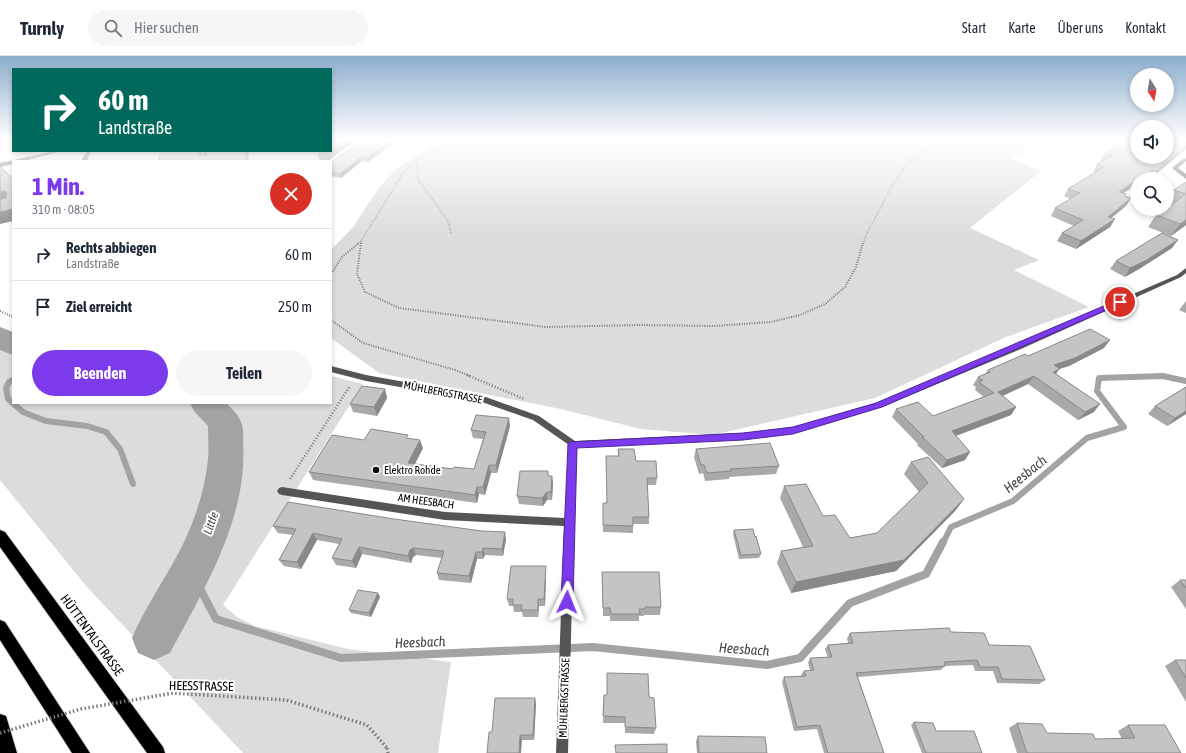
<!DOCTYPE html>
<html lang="de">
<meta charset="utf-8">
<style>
:root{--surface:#fff;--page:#f6f6f7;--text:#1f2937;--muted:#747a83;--line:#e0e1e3;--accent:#7c3aed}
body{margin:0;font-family:"Asap Condensed",sans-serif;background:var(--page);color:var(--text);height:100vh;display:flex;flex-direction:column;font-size:15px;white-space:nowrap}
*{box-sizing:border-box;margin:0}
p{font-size:13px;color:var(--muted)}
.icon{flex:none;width:22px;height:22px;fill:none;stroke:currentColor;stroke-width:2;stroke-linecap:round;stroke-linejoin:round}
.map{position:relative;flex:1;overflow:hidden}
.side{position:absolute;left:12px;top:104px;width:320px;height:244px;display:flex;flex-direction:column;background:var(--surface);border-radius:0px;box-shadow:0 2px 6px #0003}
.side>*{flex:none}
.top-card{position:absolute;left:12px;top:12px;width:320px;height:84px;border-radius:0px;box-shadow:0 2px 6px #0003;background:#00695c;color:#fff;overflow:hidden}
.needle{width:26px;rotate:169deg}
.controls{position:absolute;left:1130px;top:12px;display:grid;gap:8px}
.controls a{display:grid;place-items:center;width:44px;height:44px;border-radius:50%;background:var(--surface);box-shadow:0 2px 6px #0003;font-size:20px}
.pin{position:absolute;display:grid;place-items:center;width:34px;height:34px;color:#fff;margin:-17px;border:2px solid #fff;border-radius:50%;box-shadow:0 1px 4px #0007}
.me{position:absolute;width:44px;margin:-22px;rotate:2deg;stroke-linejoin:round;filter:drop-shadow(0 0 3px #0008)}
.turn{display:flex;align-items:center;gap:14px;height:84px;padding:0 20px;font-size:18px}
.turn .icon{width:52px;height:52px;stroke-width:2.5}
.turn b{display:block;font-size:28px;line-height:34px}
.round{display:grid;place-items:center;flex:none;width:42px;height:42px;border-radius:21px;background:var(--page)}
.summary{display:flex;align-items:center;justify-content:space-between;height:68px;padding:0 20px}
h1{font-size:24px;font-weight:700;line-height:30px;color:var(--accent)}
.button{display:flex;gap:8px;margin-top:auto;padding:8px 20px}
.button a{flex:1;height:46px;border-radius:24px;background:var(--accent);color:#fff;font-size:16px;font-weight:700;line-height:46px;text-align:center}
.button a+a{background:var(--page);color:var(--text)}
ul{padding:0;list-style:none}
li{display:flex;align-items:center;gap:12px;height:52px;padding:0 20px;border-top:1px solid var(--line)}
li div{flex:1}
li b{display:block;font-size:15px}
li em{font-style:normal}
header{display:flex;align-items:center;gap:24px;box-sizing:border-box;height:56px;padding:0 20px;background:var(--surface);border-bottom:1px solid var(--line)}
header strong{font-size:19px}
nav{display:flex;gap:22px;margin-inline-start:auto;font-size:14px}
.search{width:280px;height:36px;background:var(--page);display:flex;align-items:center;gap:10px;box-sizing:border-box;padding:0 14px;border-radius:22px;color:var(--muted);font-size:15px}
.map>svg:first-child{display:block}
</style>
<header>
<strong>Turnly</strong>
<div class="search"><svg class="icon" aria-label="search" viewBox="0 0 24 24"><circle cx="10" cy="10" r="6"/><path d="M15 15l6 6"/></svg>Hier suchen</div>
<nav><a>Start</a><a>Karte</a><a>Über uns</a><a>Kontakt</a></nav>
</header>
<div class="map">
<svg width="1186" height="697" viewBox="0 0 1186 697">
<rect width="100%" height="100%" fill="#fff"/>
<g fill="#dcdcdc">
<path d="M441 83H1048L1010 102 1041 115 970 172 1039 204 1014 214 1089 251 1006 281 875 342 712 379 641 373 561 353 379 317 331 282V194L353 171 378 133 395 114Z"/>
<path d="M13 289V347H331V320L363 328 223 549 237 561 255 570 348 593 451 606 438 697H243L87 531 0 424V291Z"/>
</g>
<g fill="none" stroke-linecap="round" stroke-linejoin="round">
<path stroke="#a3a3a3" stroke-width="4.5" d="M1157 320H1164"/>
<g stroke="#a3a3a3" stroke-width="6">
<path d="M13 324 9 326 6 332 8 343 23 356 46 365 87 370 106 376 120 393 133 428"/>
<path d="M943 487 951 471 1013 445 1087 382 1124 371 1097 335 1099 322 1163 320 1186 325"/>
</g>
<path stroke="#a3a3a3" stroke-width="8" d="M193 512 196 525 216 563 341 602 593 591 767 609 800 602 850 547 926 518 943 486"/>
<g fill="#a3a3a3" fill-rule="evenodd">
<path d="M0 271 13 276V299L0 294Z"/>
<path d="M190 347H226C232 353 238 358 241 366 244 372 243 380 243 387 248 462 204 533 170 597L154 604 138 597 132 582C143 556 159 532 173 507 191 476 204 440 208 404 209 393 208 382 208 370L194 355Z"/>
</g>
<g stroke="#dbdbdb" stroke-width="2">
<g id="trunk">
<path d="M0 474 5 476 163 691 165 697H147L0 491Z"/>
<path d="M0 564 5 566 90 697H72L0 584Z"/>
<path d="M0 658 6 660 17 697H0Z"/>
</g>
</g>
<g stroke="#777" stroke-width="1.5" stroke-dasharray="0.5 1.5" stroke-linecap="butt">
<path d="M0 94 13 84"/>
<path d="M416 106 419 125 448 165 451 177"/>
<path d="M357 188 361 185 404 116 415 105 451 83"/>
<path d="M361 188V185"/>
<path d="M863 188 866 179 890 134 907 107 920 97 949 83"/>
</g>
<g stroke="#777" stroke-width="2" stroke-dasharray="1 1.5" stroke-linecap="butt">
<path d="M361 187 357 218 365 236 399 252 546 271 640 269 714 270 771 266 800 259 825 248 845 231 856 211 863 187"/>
<path d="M331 218 342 201 359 187"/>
<path d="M0 255 13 261"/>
<path d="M331 264 363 287 455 314 470 320"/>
</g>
<g stroke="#777" stroke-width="2.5" stroke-dasharray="1 2" stroke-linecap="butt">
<path d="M467 319 524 343"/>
<path d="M290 423 350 330"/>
</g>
<path stroke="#777" stroke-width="3.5" stroke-dasharray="1.5 2.5" stroke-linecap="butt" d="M387 692 388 697"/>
<g fill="#555" fill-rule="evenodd">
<path d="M54 95H62L24 105H13V108L0 111V107Z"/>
<path d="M87 95H91L87 105H81Z"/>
</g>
<g fill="#555" fill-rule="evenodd">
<path d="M204 95H208V105H202Z"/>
<path d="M1184 102 1186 103V105L1178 112 1186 118V123L1172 112Z"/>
<path d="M1186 212V217L1181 221 1021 293 882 351 793 377 743 383 577 391 574 466 568 697H556L564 470 445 464 282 439 279 438 277 435 279 432 282 431 445 456 565 462 569 389 533 364 479 345 366 325 331 316V310L366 319 483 340 539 360 575 385 743 377 793 371 876 347 1015 289 1177 219Z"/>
</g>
<use href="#trunk" fill="#000" fill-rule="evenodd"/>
<path stroke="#777" stroke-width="3.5" stroke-dasharray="1.5 2.5" stroke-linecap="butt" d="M0 677 81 653 173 637 286 644 367 669 387 692"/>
</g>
<g fill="#a9a9a9">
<path d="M367 83 368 106 362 105 341 122 331 120V106Z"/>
<path d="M1186 83V93L1151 122 1148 121 1145 123H1137V128L1124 137 1125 140 1131 142 1126 150 1111 162 1115 163 1110 171 1076 193 1057 185 1062 177 1074 170 1051 160 1055 152 1071 143 1064 140 1068 133 1095 116H1093L1097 108 1102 105H1100L1105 97 1137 101Z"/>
<path d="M1186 126V169L1171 180 1148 171 1156 159 1173 147 1167 145V143L1174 134Z"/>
<path d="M1172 192 1139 213 1125 221 1110 213 1116 205Z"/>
<path d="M1186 245V257L1179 254Z"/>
<path d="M1104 292 1069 310 1059 313 1056 318 1094 356 1078 364 1028 328 1003 340 1016 351 1011 359 956 380 970 396 965 404 942 412 917 389 918 388 892 361 896 353 933 360 984 341 975 334 976 331 973 329 978 321 985 318 988 314 1028 300Z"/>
<path d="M1186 331V358L1167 370 1148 358 1155 350Z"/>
<path d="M385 333 387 342 377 360 353 356 350 348Z"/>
<path d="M510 370 497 417H491L485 439 479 438 477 447 313 424 309 416 364 384 409 382 423 392 415 408 453 413H474L483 383 473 382 471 374Z"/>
<path d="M618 393 636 405 657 422 656 429H647L649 461V468H633V477L603 476V447H606L618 400Z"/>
<path d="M696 393 779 410 776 418 729 421V423L705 425 703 417 699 418 694 401Z"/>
<path d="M911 406 964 443 955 455 896 515 791 537 777 507 781 495 803 491 780 442 784 430 850 482 877 477 919 436 904 418Z"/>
<path d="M548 415V420H552L553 428 552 444H547L543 450 519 448 517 440Z"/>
<path d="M273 470 506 483 503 500 485 499 483 503H477L471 527 439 524 437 517 442 502 416 499 413 501 411 507 362 498 356 512 336 509 332 502 339 488 317 484 301 513 284 510 279 504 293 479 278 477Z"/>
<path d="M734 474 761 498 759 502 739 503 733 478Z"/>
<path d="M602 516 661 551 660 559H644V560H639V565H610V560H603Z"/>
<path d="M546 517 545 550H539L538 561H523L522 556H514L513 550H509L507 543Z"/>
<path d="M1180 524H1186V553L1171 531Z"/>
<path d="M378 537 380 541 371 561 351 557 349 554Z"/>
<path d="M951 576 989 589 1045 624 1039 628 997 627 993 615H975L973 609 945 610 941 614 858 621 884 697H824L817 673 794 675 782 626 784 621 802 620 801 619 804 615 810 614 808 607 810 602H828L825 593 828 589 848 587 847 582 850 577Z"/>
<path d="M1175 604H1186V646L1165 610Z"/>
<path d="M604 639 649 641 656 672 654 678 625 677V667H603Z"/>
<path d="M535 642 536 648 534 684H522L492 676Z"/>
<path d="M914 666 936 675 982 697H922L911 669Z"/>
<path d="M1017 667 1047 677 1095 683H1122L1118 675 1128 669 1181 697H1017L1009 672Z"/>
<path d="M698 680 767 697H697L696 685Z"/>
</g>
<g fill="#898989">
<path d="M347 83H362L348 90 329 105H320L318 99Z"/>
<path d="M394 83H400L368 106 367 102Z"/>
<path d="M1186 90V93L1151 122 1156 115Z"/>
<path d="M199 95H203L201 105 198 100Z"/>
<path d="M246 95H249L248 105H245Z"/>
<path d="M361 101 362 105 341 122 340 118Z"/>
<path d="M1153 114 1148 121 1145 123H1139Z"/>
<path d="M1137 124V128L1114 143 1119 136Z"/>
<path d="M5 135 13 146 0 149V136Z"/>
<path d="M1131 142 1126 150 1104 168 1108 161Z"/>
<path d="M13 153V165L0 168V156Z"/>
<path d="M1115 163 1110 171 1076 193 1081 185Z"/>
<path d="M1186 164V169L1171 180 1180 168Z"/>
<path d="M1178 184 1172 192 1139 213 1125 221 1130 212Z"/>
<path d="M1110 284 1104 292 1069 310 1059 313 1054 321 1049 317 1054 309Z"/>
<path d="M1034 320 1028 328 993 344 998 336Z"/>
<path d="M385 333 387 342 377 360 374 351Z"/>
<path d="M1100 348 1094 356 1078 364 1085 356Z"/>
<path d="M1016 351 1011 359 947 383 952 375Z"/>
<path d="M1186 355V358L1167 370 1175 362Z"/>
<path d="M509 362 510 370 497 417 496 409Z"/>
<path d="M420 384 423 392 411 415 408 407Z"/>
<path d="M970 396 965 404 942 412 947 404Z"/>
<path d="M489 409 491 417 485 439 483 431Z"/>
<path d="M552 420 553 428 552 444 551 436Z"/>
<path d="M477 431 479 438 477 447 475 439Z"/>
<path d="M547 436V444L543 450 542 442Z"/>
<path d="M964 443 955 455 896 515 791 537 796 526Z"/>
<path d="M505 476 506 483 503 500 502 493Z"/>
<path d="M313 477 317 484 301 513 297 506Z"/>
<path d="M359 491 362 498 356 512 352 505Z"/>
<path d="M413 492 416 499 413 501 411 507 408 500 410 494Z"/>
<path d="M483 492 485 499 483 503 482 496Z"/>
<path d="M476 496 477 503 471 527 469 520Z"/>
<path d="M546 510V517L545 550 544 543Z"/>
<path d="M378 537 380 541 371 561 369 557Z"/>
<path d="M538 543 539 550 538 561Z"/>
<path d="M535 642 536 648 534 684 533 679Z"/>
<path d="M520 679 522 684 521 697H519Z"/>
</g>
<g fill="#c4c4c4" stroke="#898989">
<path d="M331 83H347L331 95Z"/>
<path d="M367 83H394L367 102 361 101 340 118 331 116V106L353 91Z"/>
<path d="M1135 83 1137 84V101H1167V83H1186V90L1156 115 1153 114 1139 123H1137V124L1119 136 1126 138 1124 140 1131 142 1108 161 1115 163 1081 185 1062 177 1083 164 1055 152 1080 137 1068 133 1104 111 1097 108 1112 100 1105 97 1124 85 1130 86Z"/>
<path d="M161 95H199L198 100H207V95H246L245 105H158Z"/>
<path d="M318 95H331L327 98 318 99Z"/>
<path d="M0 110 10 120H13V153L0 156V143L6 142 7 137 5 135 0 136Z"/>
<path d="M1186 126V138L1174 134Z"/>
<path d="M1186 138V164L1180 168 1156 159 1165 153H1167V152Z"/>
<path d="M1162 177 1178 184 1145 205 1130 212 1116 205Z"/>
<path d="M1090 273 1110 284 1075 302 1054 309 1060 313 1053 316 1100 348 1085 356 1034 320 998 336 1016 351 952 375 970 396 947 404 922 381H924L896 353 918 346 933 360 994 337 979 326 983 324 978 321 990 316 988 314 1025 298 1028 300Z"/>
<path d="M362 330 385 333 374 351 350 348Z"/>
<path d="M1186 331V355L1175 362 1155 350Z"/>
<path d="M476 359 509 362 496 409H489L483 431H477L475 439 309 416 332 379 364 384 371 373 408 379 406 382 420 384 408 407 453 413 454 411 474 413 486 376 471 374Z"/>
<path d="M770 387 779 410 730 413 731 415 707 417 704 409H701L696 393Z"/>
<path d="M618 393H634L636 405H656L657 422H647L649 461H633V470L603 469V447H607L606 400H619Z"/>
<path d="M928 401 964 443 904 504 796 526 781 495 813 490 784 430 806 428 823 460 835 459 850 482 877 477 928 427 911 406Z"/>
<path d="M520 415H548V420H552L551 436H547L542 442 517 440Z"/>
<path d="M288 446 394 463 482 475 505 476 502 493 483 492 482 496H476L469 520 437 517 444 495 413 492 410 494 408 500 359 491 352 505 332 502 342 483 313 477 297 506 279 504 296 473 273 470Z"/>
<path d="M753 473 755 481 756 480 761 498 741 499 734 474Z"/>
<path d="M511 510H546L544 543H538V554H521L522 549H513V543H507Z"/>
<path d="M602 516H659L661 551H645V553H639L640 558H611L610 552H603Z"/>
<path d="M1180 524H1186V532Z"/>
<path d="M358 534 378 537 369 557 349 554Z"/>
<path d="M949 572 951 576 984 577 989 589 1030 590 1045 624 1002 623 998 611H980L977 604 944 606 945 610 856 617 884 697H828L820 669 797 671 784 621 806 620 804 615 814 614 810 602 832 601 828 589 853 587 850 577Z"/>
<path d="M1175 604H1186V622Z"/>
<path d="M607 617 648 618 649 641 654 642 656 672 625 671V661L603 660 604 639H607Z"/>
<path d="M495 642H535L533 679H520L519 697H487L489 676H492Z"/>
<path d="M914 666 933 667 936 675H974L982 697H926Z"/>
<path d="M1017 667 1042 668 1047 677 1093 678 1095 683 1135 682 1128 669H1165L1181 697H1027Z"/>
<path d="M698 680 765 681 767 697H699Z"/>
<path d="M667 688V697H616L615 689Z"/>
</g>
<linearGradient id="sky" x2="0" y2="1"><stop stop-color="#8cadcc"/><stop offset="0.46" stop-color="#fff"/><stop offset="1" stop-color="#fff" stop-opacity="0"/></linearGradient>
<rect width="1186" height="181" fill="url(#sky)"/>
<path fill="#7c3aed" stroke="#51269a" d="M1120 243 1124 246 1123 247 882 351 793 378 743 384 577 392 573 546 571 550 567 551 562 550 561 546 568 388 569 386 743 377 793 371 876 347Z"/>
<circle fill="#000" stroke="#fff" stroke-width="1.5" cx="376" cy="414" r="4"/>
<g text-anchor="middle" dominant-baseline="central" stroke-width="4" stroke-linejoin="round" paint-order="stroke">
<g font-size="11" fill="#000" stroke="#fff">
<text transform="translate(443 336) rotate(11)">MÜHLBERGSTRASSE</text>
<text transform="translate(426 445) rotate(8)">AM HEESBACH</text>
<text transform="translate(564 642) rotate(-88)">MÜHLBERGSTRASSE</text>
</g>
<g font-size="11" fill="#000" stroke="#fff" text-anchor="start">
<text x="384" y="414">Elektro Rohde</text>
</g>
<g font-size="12" font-style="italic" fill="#444" stroke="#fff">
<text transform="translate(211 467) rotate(-70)">Littfe</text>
</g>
<g font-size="13" fill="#000" stroke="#fff">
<text transform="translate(92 579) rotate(54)">HÜTTENTALSTRASSE</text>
<text transform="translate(201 630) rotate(1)">HEESSTRASSE</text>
</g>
<g font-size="14" font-style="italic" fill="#444" stroke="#fff">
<text transform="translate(1025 418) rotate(-39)">Heesbach</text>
<text transform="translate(420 586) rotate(-2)">Heesbach</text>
<text transform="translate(744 593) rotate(4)">Heesbach</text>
</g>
</g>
</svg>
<div class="controls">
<a><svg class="needle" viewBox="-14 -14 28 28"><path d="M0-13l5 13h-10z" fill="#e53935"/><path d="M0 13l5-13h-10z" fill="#747a83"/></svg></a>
<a><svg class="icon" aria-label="sound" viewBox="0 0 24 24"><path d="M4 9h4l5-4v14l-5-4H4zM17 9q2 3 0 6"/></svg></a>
<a><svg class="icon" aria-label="search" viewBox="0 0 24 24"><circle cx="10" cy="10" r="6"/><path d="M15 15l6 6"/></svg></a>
</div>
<div class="pin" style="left:1120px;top:246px;background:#d93025"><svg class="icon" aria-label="arrive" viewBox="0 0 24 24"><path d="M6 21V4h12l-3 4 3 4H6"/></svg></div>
<svg class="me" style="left:567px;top:546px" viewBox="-20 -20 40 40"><path d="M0-17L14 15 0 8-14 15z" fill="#7c3aed" stroke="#fff" stroke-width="4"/></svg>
<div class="top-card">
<div class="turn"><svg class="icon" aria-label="right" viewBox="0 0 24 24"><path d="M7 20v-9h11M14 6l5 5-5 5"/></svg><div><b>60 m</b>Landstraße</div></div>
</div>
<section class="side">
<div class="summary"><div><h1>1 Min.</h1><p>310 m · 08:05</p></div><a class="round" style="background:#d93025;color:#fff"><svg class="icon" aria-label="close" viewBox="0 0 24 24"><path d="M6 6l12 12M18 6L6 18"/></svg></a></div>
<ul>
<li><svg class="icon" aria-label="right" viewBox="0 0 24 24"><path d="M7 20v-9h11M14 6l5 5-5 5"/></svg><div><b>Rechts abbiegen</b><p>Landstraße</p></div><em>60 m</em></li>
<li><svg class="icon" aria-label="arrive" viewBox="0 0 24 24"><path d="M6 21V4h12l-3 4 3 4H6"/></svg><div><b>Ziel erreicht</b></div><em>250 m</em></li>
</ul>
<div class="button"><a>Beenden</a><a>Teilen</a></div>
</section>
</div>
